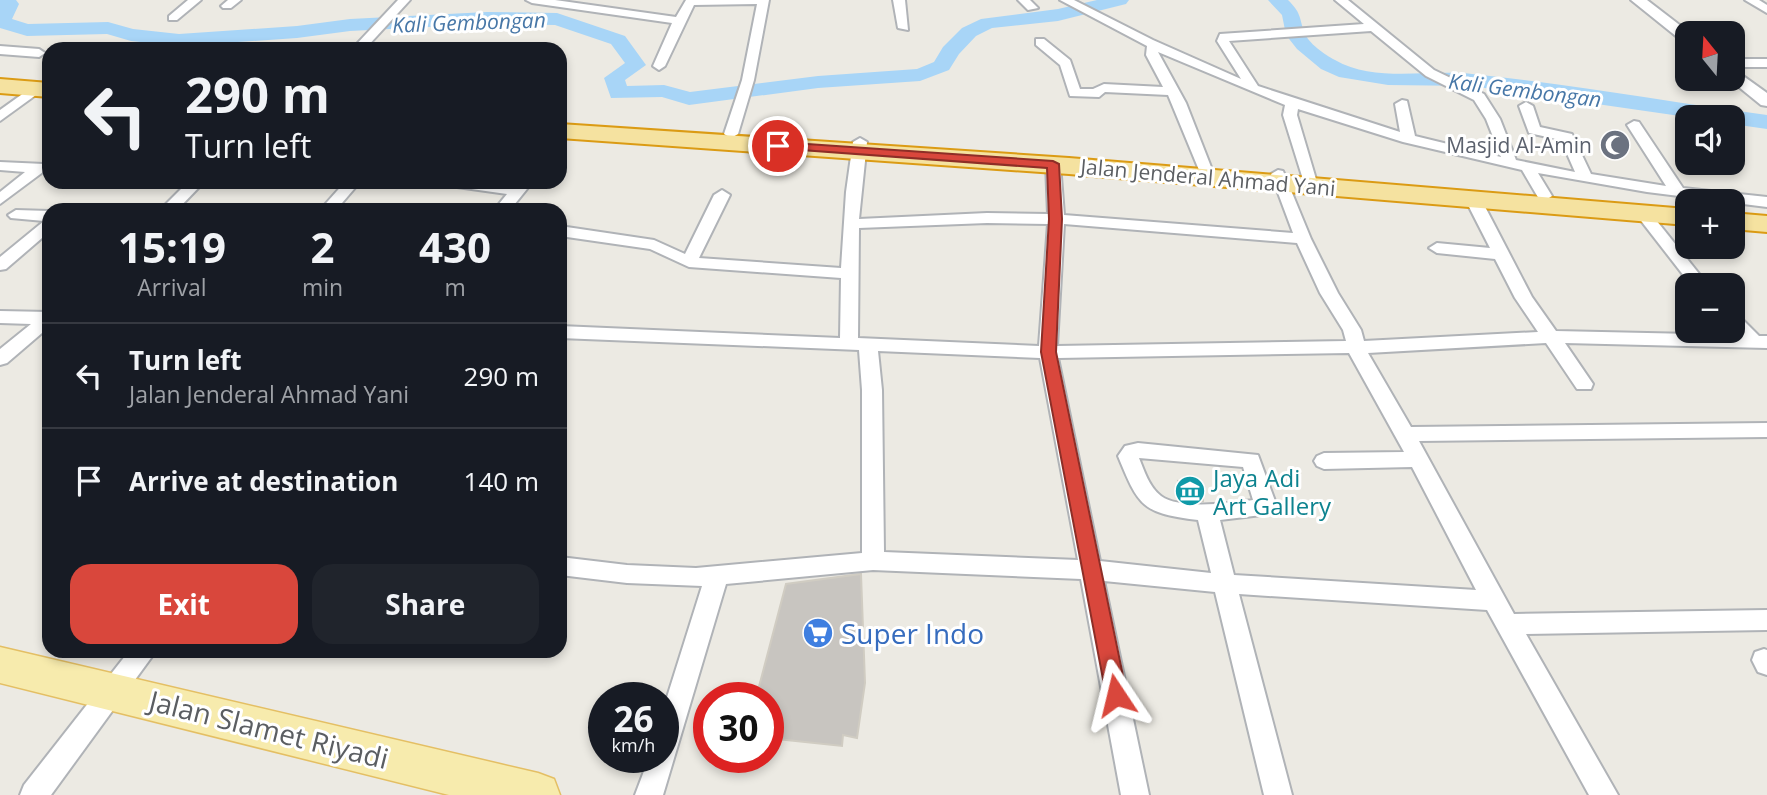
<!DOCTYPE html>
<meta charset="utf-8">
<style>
:root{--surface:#171b24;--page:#20242c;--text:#f1f3f6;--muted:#9ea1a6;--line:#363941;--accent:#d9473c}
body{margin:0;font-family:"Open Sans",sans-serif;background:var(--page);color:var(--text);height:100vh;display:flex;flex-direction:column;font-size:26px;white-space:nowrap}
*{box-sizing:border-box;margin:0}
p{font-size:23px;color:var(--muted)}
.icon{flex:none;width:38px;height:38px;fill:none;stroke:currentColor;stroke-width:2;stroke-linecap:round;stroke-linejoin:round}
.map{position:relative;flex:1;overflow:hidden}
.sheet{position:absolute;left:42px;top:203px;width:525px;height:455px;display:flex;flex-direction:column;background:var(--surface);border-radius:21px;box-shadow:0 4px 10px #0003}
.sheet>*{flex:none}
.hud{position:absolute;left:42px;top:42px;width:525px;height:147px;border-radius:21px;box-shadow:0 4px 10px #0003;background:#171b24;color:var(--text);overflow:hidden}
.needle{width:46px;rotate:342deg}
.tools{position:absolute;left:1675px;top:21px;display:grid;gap:14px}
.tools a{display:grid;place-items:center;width:70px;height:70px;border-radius:14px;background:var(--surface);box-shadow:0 4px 10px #0003;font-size:35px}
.speed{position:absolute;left:588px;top:682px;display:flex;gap:14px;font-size:35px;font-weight:700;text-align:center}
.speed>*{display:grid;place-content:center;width:91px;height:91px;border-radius:50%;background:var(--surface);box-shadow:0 4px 10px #0003;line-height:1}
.speed small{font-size:18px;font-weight:400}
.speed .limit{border:10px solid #d22;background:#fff;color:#111}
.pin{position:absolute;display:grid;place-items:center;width:60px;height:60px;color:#fff;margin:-30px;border:4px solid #fff;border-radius:50%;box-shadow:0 2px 7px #0007}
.me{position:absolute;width:77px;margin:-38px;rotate:350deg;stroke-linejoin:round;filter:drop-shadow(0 0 5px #0008)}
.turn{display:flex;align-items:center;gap:24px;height:147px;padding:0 28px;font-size:32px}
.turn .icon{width:91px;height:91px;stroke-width:2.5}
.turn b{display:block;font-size:49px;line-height:60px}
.eta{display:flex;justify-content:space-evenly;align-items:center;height:119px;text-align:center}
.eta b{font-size:42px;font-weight:700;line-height:49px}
.button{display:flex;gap:14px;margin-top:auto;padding:14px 28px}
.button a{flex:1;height:80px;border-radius:21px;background:var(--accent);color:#fff;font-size:28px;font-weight:700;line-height:80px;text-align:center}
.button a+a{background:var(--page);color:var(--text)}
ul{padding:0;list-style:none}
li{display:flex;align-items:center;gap:21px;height:105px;padding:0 28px;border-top:2px solid var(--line)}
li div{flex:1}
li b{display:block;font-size:26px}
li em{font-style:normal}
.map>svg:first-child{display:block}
</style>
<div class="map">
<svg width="1767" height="795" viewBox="0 0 1767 795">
<rect width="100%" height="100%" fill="#eceae3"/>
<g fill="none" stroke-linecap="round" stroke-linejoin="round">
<g fill="#a8d5f7" fill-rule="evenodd">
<path d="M0 0H16L19 4 12 19 28 24 108 22 133 29 179 34 297 26 350 19 487 12 557 13 625 36 646 65 625 80 627 86 664 85 690 92 818 76 917 69 934 62 943 47 962 28 981 19 1058 9 1097 0H1129L1126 4 1058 21 992 28 976 36 959 54 949 70 920 81 818 88 689 105 662 97 611 98 604 78 625 63 611 44 555 25 487 24 350 31 297 38 179 46 131 41 107 34 27 36 0 28Z"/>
<path d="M1268 0H1288C1301 13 1299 16 1304 32 1308 43 1325 55 1335 60 1375 83 1428 69 1472 74 1570 84 1669 102 1767 115V129L1732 124V117H1687L1471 86 1388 85 1339 77 1321 69 1297 49 1286 35 1282 15Z"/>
</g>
</g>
<g fill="#c8c5c0" stroke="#d0ccc2" stroke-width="2">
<path d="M1178 481 1202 484 1203 501 1179 498Z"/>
<path d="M861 574 865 683 857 738 843 735 842 746 768 738V698H756L786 584Z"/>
</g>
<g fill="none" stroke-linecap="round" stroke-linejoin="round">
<g stroke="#b0b3b7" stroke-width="4">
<g id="minor">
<path d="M188 0H201L177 20H169V16Z"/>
<path d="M228 0H241L231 8H223L221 6Z"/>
<path d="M398 0H410L365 49H352Z"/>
<path d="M526 0H555L676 17 686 0H769L754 80 738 134 731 138 724 134 742 80 757 4 694 5 665 66 659 70 653 66 672 23 532 3Z"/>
<path d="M893 0H905L908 30 898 28Z"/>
<path d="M1018 0H1030L1038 8 1028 10Z"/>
<path d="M1060 0H1074L1153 40 1241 79 1217 41 1220 34 1364 24 1335 0H1348L1434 70 1484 94 1500 119 1516 160 1575 172 1561 140 1529 133 1519 106 1526 102 1533 106 1540 127 1572 134 1591 174 1666 186 1627 125 1634 121 1639 122 1683 188 1767 197V207L1647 192 1538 173 1552 196 1544 201 1539 199 1522 170 1403 142 1298 109 1297 115 1318 186 1316 189H1306L1283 115 1285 105 1158 52 1186 103 1211 167 1209 170H1199L1168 95 1105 92 1099 97 1070 96 1060 65 1036 45V39H1044L1070 60 1080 89H1093L1104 84 1163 87 1146 55 1147 46ZM1371 31 1426 76 1474 100 1486 119 1501 157 1415 136 1407 101 1402 100 1395 104 1400 132 1258 86 1229 41Z"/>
<path d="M1745 0H1759L1767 5V13Z"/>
<path d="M0 46 39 49 45 53 39 57 0 54Z"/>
<rect x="1732" y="59" width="35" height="8"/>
<path d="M35 85 40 86V92L0 121V110Z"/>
<path d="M860 138 867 142 859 219 987 213 1048 214 1046 164 1053 160 1060 164 1064 215 1293 233 1271 174 1278 170 1283 171 1311 239 1338 293 1361 330 1364 341 1538 332 1515 298 1495 259 1437 253 1429 248 1437 243 1490 248 1465 199 1473 194 1481 199 1532 297 1556 331 1738 335 1732 330V314L1738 315 1759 336H1767V348L1565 343 1593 384 1591 389H1577L1546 343 1368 353 1411 427 1767 423V437L1419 441 1514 614 1767 610V630L1526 634 1618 795H1589L1487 610 1239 594 1292 795H1264L1215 592 1104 581 1149 795H1121L1081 579 873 570 726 584 663 795H635L649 758H663V710L702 586 627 583 560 575V557L627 565 696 568 862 553V390L859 350 560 338V326L840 338 841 278 689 267 650 249 560 236V226L654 240 685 254 714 195 722 190 730 195 699 258 841 268 846 192 853 142ZM987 223 1048 224 1039 346 858 338 859 228ZM1064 224 1297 243 1320 293 1343 330 1346 341 1057 346ZM878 351 1040 358 1078 560 884 552 882 390ZM1349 353 1404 452 1324 453 1317 456 1314 461 1317 466 1324 469 1412 467 1476 590 1234 575 1220 520 1270 514 1275 501 1258 455 1138 443 1125 446 1118 456C1139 507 1142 513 1198 520L1211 573 1100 561 1058 358ZM1139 458 1243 467 1253 500C1230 503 1180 510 1161 496 1149 487 1144 470 1139 458Z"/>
<path d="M0 162 44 164 49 165V171L43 172 0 204V192L25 172 0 170Z"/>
<path d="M188 182H204L177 210H160Z"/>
<path d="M345 182H360L336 210H320Z"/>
<path d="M443 182H484L514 186 518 182 531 184 510 210H494L507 194 450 186Z"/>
<path d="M1643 208 1648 210 1708 285H1691L1635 213Z"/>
<path d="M16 210 49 211V232L6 269 0 270V257L44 221 11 218 8 215Z"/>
<path d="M0 311 49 312V327L7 363 0 365V349L31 324 0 323Z"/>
<path d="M1764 649 1767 650V675L1758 672 1752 660 1755 652Z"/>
<path d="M129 651H156L51 795H20L24 785Z"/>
</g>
</g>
<g stroke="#b0b3b7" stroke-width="4">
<g id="tertiary">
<path d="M1631 0H1647L1690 33H1687V43L1682 41Z"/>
<path d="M1732 68 1767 93V106L1761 105 1729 79H1732Z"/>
</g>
</g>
<g stroke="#e4bf64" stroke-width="3">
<path id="primary" d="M0 647 538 773 554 779 560 795H449L0 683Z"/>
</g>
<g stroke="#db9b14" stroke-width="4">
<g id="trunk">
<path d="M0 79 49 83V97L0 93Z"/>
<path d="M560 124 1069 158 1687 209V225L1069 174 560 138Z"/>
<path d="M1732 213 1767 216V232L1732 229Z"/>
</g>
</g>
<use href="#minor" fill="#fff" fill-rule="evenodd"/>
<use href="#tertiary" fill="#fff" fill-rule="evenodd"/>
<use href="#primary" fill="#f7ebad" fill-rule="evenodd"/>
<use href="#trunk" fill="#f5e2a0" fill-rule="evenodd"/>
</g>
<path fill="#d9473c" stroke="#8d2e27" stroke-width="2" d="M778 142 1053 161 1059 164 1062 219 1056 352 1127 695 1124 702 1116 705 1109 702 1106 695 1041 352 1049 219 1047 168 774 148 772 146Z"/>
<defs>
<g id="mosque-disc" transform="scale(1.575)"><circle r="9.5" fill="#6b7280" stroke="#fff"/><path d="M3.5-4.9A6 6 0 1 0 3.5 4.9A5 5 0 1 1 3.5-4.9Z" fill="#fff"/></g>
<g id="museum-disc" transform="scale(1.575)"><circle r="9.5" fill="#0f9aa8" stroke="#fff"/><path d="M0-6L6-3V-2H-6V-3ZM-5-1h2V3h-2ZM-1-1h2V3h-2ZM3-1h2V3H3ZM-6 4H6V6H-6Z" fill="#fff"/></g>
<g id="supermarket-disc" transform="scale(1.575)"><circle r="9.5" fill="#3f7fe0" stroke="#fff"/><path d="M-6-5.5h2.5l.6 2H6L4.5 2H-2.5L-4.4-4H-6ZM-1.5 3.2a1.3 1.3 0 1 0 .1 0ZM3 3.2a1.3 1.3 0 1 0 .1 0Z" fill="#fff"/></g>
</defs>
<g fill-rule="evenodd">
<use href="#mosque-disc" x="1615" y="145"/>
<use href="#museum-disc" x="1190" y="491"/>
<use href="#supermarket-disc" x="818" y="633"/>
</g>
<g text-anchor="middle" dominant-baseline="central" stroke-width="6" stroke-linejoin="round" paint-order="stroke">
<g font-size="21" font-style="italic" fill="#4777a7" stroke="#fff">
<text transform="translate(469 22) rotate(-2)">Kali Gembongan</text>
<text transform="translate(1525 90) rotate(7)">Kali Gembongan</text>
</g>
<g font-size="21" fill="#5b616d" stroke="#fff" text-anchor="end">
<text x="1592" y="145">Masjid Al-Amin</text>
</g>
<g font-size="21" fill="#5b5e62" stroke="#fff">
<text transform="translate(1208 177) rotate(5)">Jalan Jenderal Ahmad Yani</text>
</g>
<g font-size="24" fill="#0d838f" stroke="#fff" text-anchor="start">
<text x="1213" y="477">Jaya Adi<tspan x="1213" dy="28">Art Gallery</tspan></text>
</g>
<g font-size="28" fill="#366cbe" stroke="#fff" text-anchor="start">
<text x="841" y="633">Super Indo</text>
</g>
<g font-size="28" fill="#5b5e62" stroke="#fff">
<text transform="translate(269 729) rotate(14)">Jalan Slamet Riyadi</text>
</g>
</g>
</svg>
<div class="tools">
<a><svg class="needle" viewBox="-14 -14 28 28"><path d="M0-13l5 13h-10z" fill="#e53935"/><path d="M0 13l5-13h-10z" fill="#9ea1a6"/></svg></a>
<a><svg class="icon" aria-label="sound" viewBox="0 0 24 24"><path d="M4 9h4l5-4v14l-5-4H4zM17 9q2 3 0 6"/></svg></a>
<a>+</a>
<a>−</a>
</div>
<div class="speed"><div>26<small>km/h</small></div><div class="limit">30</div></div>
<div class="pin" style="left:778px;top:146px;background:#d93025"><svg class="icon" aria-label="arrive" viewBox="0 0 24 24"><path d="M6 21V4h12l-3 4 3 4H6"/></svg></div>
<svg class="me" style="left:1116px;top:695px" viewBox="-20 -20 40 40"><path d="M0-17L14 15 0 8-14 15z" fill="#d9473c" stroke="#fff" stroke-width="4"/></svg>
<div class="hud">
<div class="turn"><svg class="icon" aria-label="left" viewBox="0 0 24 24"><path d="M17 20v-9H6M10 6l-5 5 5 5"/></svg><div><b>290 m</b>Turn left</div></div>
</div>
<section class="sheet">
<div class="eta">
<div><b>15:19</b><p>Arrival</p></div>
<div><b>2</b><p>min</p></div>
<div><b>430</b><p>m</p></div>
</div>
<ul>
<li><svg class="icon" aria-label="left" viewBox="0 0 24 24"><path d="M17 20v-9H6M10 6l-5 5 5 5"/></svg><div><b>Turn left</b><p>Jalan Jenderal Ahmad Yani</p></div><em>290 m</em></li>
<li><svg class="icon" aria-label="arrive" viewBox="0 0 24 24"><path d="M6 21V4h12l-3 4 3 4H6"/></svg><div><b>Arrive at destination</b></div><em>140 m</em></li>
</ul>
<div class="button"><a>Exit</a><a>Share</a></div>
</section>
</div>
